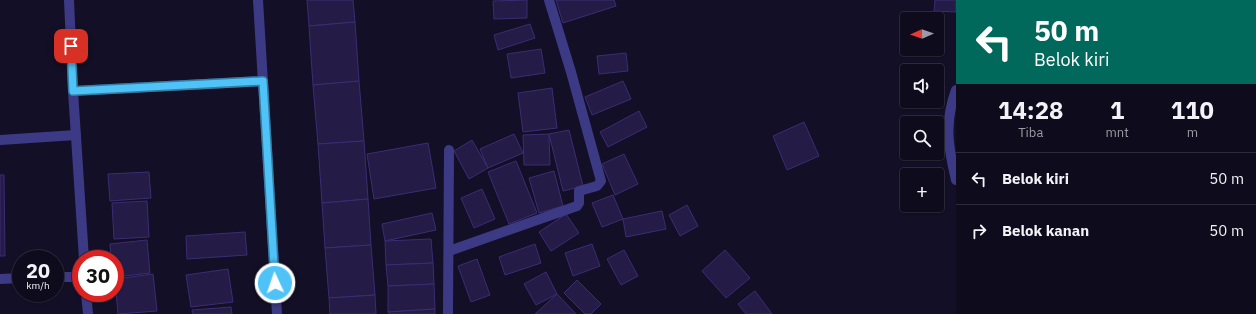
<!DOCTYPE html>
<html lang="id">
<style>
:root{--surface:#0e0b1c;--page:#1c1929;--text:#f1f3f6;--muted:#9b9ba3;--line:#2e2b3b}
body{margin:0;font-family:"IBM Plex Sans",sans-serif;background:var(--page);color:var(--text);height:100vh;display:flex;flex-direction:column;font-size:15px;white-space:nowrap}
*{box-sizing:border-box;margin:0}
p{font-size:13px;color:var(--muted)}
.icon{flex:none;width:22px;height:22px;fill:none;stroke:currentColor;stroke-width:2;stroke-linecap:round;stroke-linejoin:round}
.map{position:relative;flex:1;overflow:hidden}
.panel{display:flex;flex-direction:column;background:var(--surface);width:300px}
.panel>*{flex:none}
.banner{background:#00695c;color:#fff;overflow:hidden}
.needle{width:26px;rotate:268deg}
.tools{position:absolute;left:900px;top:12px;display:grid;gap:8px}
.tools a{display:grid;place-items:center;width:44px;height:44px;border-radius:4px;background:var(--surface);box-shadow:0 1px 3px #0004,0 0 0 1px var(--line);font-size:20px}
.speed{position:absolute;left:12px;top:250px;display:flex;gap:8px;font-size:20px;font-weight:700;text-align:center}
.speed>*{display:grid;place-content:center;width:52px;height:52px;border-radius:50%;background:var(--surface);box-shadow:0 1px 3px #0004,0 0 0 1px var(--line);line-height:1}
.speed small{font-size:10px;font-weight:400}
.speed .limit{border:6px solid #d22;background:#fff;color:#111}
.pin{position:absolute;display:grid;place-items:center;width:34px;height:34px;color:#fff;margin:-17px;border-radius:8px;box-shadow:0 2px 6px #0006}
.me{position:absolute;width:44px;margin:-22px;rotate:357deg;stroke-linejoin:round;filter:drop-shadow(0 0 3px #0008)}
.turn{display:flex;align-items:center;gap:14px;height:84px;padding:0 12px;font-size:18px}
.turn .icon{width:52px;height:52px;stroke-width:2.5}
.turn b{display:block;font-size:28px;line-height:34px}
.eta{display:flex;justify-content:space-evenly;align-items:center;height:68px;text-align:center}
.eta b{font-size:24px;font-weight:700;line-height:28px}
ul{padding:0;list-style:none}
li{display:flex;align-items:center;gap:12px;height:52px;padding:0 12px;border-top:1px solid var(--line)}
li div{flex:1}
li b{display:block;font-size:15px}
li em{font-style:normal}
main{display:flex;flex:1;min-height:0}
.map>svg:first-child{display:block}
</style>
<main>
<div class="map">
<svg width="956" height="314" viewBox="0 0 956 314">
<rect width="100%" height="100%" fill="#130f26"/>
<g fill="#241b47" stroke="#3b2d73">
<path d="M307 0H353L355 22 309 26Z"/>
<path d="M527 0V18L494 19 493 1Z"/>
<path d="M556 0H614L616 6 563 23Z"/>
<path d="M935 0H956V12L934 11Z"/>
<path d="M937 21H940V53H908L907 49H937Z"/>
<path d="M355 22 359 81 313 85 309 26Z"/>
<path d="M530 24 535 38 498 50 494 35Z"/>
<path d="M541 49 545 73 511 78 507 54Z"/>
<path d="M626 53 628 71 599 74 597 56Z"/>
<path d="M359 81 364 141 318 144 313 85Z"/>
<path d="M623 81 631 99 592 115 585 97Z"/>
<path d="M552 88 557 128 523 132 518 93Z"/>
<path d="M639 111 647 127 608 147 600 132Z"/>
<path d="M804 122 819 156 787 170 773 136Z"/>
<path d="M569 130 583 186 563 191 549 134Z"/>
<path d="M514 134 523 153 488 168 480 149Z"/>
<path d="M549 134 550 165H524L523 135Z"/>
<path d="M472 140 488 168 469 179 454 151Z"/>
<path d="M364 141 368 199 322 203 318 144Z"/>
<path d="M428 143 436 188 374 199 367 154Z"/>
<path d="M624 154 638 184 615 195 602 164Z"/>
<path d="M516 161 537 213 509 224 488 172Z"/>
<path d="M554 171 563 206 539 213 529 178Z"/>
<path d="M149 172 151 198 110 201 108 174Z"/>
<path d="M0 175H4L5 256H0Z"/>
<path d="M482 189 495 219 474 228 461 198Z"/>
<path d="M613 195 623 219 602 227 592 203Z"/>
<path d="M368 199 371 245 325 248 322 203Z"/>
<path d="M147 201 149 237 114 239 112 203Z"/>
<path d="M687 205 698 226 680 236 669 215Z"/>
<path d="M662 211 666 229 626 237 623 219Z"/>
<path d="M432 213 436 230 385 241 382 224Z"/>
<path d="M566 214 579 233 551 251 539 232Z"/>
<path d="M245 232 247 255 187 259 186 236Z"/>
<path d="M431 239 433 263 386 265 385 241Z"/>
<path d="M147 240 150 273 115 277V259H111L110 244Z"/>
<path d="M535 244 541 263 505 275 499 257Z"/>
<path d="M592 244 600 266 573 276 565 253Z"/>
<path d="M371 245 375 295 329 298 325 248Z"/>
<path d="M624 250 638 276 621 285 607 259Z"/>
<path d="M725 250 750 278 726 298 702 271Z"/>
<path d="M477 259 490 295 471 302 458 266Z"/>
<path d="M433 263 434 284 388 286 386 265Z"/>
<path d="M228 269 233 302 191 307 186 275Z"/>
<path d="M546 272 557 294 536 305 524 284Z"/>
<path d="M153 274 157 311 118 314 115 279Z"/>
<path d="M577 280 601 304 591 314H585L564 293Z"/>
<path d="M434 284 435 309 388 312V286Z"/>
<path d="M755 291 772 314H746L738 304Z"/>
<path d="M557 294 576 314H535Z"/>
<path d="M375 295 376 314H330L329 298Z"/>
<path d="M231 307 232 314H193L192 310Z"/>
<path d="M435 309V314H389L388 312Z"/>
</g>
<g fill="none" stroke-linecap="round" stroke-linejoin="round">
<g stroke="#3d3a85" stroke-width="10">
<path d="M69 0 73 91 84 259"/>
<path d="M258 0 277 314"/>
<path d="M956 90C944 123 948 146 956 180"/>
<path d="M73 91 263 81"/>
<path d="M0 140 76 135"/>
<path d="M449 251 577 206 579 203V191L597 186 601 181 571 72 549 0"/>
<path d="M55 277H81"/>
<path d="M0 279 21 278"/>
<path d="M86 293 88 314"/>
<path d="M448 314 449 150"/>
</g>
</g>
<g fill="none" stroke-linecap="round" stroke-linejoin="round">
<g stroke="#337fa1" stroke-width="10">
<path id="route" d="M71 46 73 91 263 81 275 283"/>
</g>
<use href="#route" stroke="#4fc3f7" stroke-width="7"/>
</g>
</svg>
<div class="tools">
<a><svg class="needle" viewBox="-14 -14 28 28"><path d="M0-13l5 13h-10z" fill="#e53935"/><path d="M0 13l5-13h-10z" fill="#9b9ba3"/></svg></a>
<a><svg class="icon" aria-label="sound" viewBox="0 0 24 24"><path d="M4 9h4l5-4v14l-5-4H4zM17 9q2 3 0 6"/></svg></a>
<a><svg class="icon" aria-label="search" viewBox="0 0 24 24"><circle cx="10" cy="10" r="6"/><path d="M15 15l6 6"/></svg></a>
<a>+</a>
</div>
<div class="speed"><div>20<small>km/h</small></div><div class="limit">30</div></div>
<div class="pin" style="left:71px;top:46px;background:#d93025"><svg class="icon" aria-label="arrive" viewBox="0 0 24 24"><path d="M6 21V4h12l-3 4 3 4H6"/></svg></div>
<svg class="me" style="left:275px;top:283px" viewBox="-20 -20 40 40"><circle r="17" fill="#4fc3f7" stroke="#fff" stroke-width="3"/><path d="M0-11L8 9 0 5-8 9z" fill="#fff"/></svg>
</div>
<section class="panel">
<div class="banner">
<div class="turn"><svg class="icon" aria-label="left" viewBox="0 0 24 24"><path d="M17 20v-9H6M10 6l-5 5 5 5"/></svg><div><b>50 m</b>Belok kiri</div></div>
</div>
<div class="eta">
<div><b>14:28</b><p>Tiba</p></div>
<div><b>1</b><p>mnt</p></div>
<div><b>110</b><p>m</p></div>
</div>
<ul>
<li><svg class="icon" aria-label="left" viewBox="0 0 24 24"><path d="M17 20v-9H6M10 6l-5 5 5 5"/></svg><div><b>Belok kiri</b></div><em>50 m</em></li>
<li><svg class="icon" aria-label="right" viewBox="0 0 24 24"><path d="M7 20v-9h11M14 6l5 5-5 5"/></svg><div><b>Belok kanan</b></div><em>50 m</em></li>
</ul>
</section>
</main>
